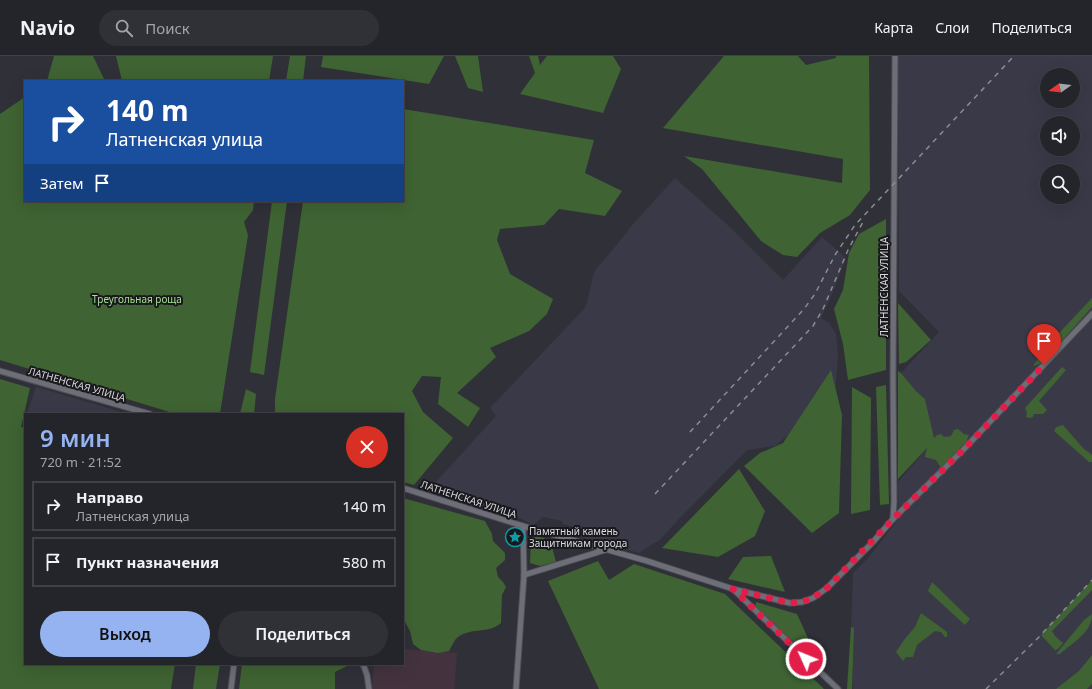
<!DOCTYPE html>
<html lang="ru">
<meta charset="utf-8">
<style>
:root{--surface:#24242b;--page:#303037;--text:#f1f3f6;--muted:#a3a4a9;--line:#414147;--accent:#95b2f1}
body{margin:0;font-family:"Noto Sans",sans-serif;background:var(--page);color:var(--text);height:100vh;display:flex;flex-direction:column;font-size:15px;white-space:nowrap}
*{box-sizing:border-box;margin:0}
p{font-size:13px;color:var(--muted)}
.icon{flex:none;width:22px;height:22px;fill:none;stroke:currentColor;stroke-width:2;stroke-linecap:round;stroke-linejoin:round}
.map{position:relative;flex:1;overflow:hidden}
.details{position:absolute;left:24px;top:357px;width:380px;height:252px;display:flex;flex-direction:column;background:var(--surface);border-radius:0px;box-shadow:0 4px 16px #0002,0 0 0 1px var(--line)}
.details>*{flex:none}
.banner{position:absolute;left:24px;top:24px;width:380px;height:122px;border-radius:0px;box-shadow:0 4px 16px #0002,0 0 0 1px var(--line);background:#1a4fa0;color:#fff;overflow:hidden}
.needle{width:26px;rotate:256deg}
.fabs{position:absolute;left:1040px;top:12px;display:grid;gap:8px}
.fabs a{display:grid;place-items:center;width:40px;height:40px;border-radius:50%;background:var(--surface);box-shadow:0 4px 16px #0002,0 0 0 1px var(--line);font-size:20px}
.pin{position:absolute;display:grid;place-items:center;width:34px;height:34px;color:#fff;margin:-41px -17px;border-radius:50% 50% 50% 0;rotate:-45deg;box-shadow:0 0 4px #0007}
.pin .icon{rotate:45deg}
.me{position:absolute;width:44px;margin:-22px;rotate:314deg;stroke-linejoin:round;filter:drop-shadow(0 0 3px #0008)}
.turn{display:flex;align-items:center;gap:14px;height:84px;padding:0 16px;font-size:18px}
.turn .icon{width:52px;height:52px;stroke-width:2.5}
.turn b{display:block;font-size:28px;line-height:34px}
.then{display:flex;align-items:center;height:38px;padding:0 16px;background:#0003;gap:8px;font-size:15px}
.round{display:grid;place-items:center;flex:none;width:42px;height:42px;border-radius:21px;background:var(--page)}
.summary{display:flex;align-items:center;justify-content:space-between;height:68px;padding:0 16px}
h1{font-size:24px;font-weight:600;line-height:30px;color:var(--accent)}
.button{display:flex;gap:8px;margin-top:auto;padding:8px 16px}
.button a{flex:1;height:46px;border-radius:24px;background:var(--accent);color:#111;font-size:16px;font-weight:600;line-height:46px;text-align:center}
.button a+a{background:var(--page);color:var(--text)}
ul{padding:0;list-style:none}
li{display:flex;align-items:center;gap:12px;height:50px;margin:0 8px 6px;padding:0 8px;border:2px solid var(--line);border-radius:0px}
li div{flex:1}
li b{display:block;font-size:15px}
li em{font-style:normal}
header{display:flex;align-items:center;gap:24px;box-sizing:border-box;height:56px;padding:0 20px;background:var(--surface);border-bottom:1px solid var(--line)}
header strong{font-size:19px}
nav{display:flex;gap:22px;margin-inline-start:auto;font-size:14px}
.search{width:280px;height:36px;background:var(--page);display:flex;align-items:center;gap:10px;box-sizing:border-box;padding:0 14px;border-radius:22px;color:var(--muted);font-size:15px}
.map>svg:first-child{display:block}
</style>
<header>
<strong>Navio</strong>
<div class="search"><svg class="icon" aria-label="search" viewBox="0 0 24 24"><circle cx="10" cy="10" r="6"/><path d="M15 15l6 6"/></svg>Поиск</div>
<nav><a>Карта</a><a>Слои</a><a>Поделиться</a></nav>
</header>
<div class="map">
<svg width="1092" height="633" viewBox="0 0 1092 633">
<rect width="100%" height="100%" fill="#303039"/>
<g fill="#3a3948" fill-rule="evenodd">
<path d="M898 0H1092V633H853L851 574 853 517 869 501 899 462 898 426 934 384 925 343 916 335 901 317 939 276 899 235ZM1047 19H1073V45H1047ZM1047 67H1073V93H1047ZM1047 115H1073V141H1047Z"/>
<path d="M675 122 731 172 783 224 822 181 846 202 833 236 821 262 829 267 836 278 838 298 835 340 775 390 747 394 677 465 661 483 639 497 577 480 575 474 570 470 563 468 562 465 543 461 533 469 520 462 435 435 433 431 435 427 496 360 490 352 585 252 588 243 593 220 596 213 611 196 633 168Z"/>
<path d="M36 331 128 358H27Z"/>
</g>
<path fill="#44333e" d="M403 593 457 597 454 633H372L374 608H403Z"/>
<g fill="#3f6332">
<path d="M54 0H93L105 25H47Z"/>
<path d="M116 0H273L269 25H122Z"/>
<path d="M290 0H306L303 25H286Z"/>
<path d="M323 0H444L429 28 321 11Z"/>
<path d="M455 0H478L483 36 468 32Z"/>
<path d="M529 0H538L540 9 547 0H613L621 13 603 57 520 38 535 17Z"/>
<path d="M724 0H798L806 9 836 2V0H869L870 134 850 159 820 177 797 201 783 199 761 185 702 113 684 100 842 127 843 103 663 72Z"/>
<path d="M25 41V145H254L253 154 244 166 248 179 220 358H176L0 304V58Z"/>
<path d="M403 53 594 84 585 117 622 135 605 160 559 153 544 169 500 173 497 184 510 218 553 243 547 258 529 275 490 292 496 301 457 337 480 352 468 371 438 348 441 321 422 320 412 335 423 356 453 382 414 429 403 426V358H275V343L303 145H403Z"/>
<path d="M272 145H287L264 319 250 316Z"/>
<path d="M886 163V314L848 324 843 288 834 253 843 234 849 197 859 178Z"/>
<path d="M1092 242V251L1042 307 1033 310 1047 290Z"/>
<path d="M898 247 931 284 906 306 899 308Z"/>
<path d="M1062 311 1066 314 1039 345 1047 354 1043 358H1034L1033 361 1030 362 1026 361 1027 357 1025 352Z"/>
<path d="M831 314 842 359 839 457 812 477 744 410 760 397 783 387Z"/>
<path d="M898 315 901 317 916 335 925 343 934 382 937 379 941 378 944 381 951 380 954 374 958 373 964 378 969 379 966 386 941 412 936 404 925 401 927 392 898 423Z"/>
<path d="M0 323 30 332 21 371 25 372V608H175L171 633H0Z"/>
<path d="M886 329 889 448 880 449 876 331Z"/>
<path d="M852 331 871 342 870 454 851 458Z"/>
<path d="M246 333 256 338 254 358H240Z"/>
<path d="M1063 369 1083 392 1092 399V406H1089L1054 375 1056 371Z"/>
<path d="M739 413 765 455 755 480 718 501 662 492Z"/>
<path d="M403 442 485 465 492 478 493 485 505 497V504L496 512 498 521 503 526 506 531 502 539 501 567C489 578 472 571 458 581 454 584 452 590 449 595L438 597 421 594 413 588 410 575 403 562Z"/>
<path d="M534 480 544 482 552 491 556 506 540 510 530 507 531 483Z"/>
<path d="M771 500 785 536 728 523 743 501Z"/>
<path d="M598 505 609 524 634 508 725 538 824 633H599L548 525Z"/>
<path d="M1092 524V534L1052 575 1055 580 1063 587 1058 593 1055 594 1041 579Z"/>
<path d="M932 526 970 563 965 569 928 535Z"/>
<path d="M756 546 797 558 813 593 809 601 755 552Z"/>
<path d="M921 557 947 576V581H945L941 576 935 575 917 589 913 601H906L903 605 896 596 904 584 915 571Z"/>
<path d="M1092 558C1092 577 1072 587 1060 598H1056L1084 564Z"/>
<path d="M851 571 854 572 852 633H847Z"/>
<path d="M1092 599V628L1087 633H1056L1079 615Z"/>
<path d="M196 608H220L216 633H193Z"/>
<path d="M242 608H351L335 616V633H239Z"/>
</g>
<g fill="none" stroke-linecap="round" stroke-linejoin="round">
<g stroke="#4e4e55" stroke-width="7">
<g id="minor">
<path d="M0 315 150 358"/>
<path d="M403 432 523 470 647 505 733 533 790 547 802 546 813 542 827 532 873 486 893 463 964 393 1092 258"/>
<path d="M893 463 894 446 893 323 895 0"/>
<path d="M524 519 605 494"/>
<path d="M734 534 838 633"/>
<path d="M363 608 367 619 369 633"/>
<path d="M231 633 234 608"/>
<path d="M516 633 524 519 523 470"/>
</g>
</g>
<use href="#minor" stroke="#6e6e78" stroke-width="5"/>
<g stroke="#8c8c93" stroke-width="1.5" stroke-dasharray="5 5" stroke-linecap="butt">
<path d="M690 376 804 253 815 238 835 199 855 169 1014 0"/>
<path d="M655 438 813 270 823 253 848 194 864 164"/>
<path d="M986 633 1038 582 1092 524"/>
</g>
</g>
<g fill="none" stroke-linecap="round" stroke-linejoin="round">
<path stroke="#e11d48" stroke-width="7" stroke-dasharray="0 12.6" d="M806 603 733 533 790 547 802 546 813 542 827 532 893 463 964 393 1044 309"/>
</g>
<defs>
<g id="sight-ring" transform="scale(1)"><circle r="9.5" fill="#19191d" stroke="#0f9aa8" stroke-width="1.5"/><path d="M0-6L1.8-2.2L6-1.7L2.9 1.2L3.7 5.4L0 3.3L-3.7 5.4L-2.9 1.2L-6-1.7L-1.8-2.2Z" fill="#0f9aa8"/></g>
</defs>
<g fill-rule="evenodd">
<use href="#sight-ring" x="515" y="481"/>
</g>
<g text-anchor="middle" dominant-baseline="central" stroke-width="4" stroke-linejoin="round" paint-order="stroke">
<g font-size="10" fill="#d9d9df" stroke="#19191d">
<text transform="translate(884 231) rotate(-90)">ЛАТНЕНСКАЯ УЛИЦА</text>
<text transform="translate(77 328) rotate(16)">ЛАТНЕНСКАЯ УЛИЦА</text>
<text transform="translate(469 443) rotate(18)">ЛАТНЕНСКАЯ УЛИЦА</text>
</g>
<g font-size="10" fill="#a8df95" stroke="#19191d">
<text x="137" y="243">Треугольная роща</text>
</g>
<g font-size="10" fill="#d9d9df" stroke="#19191d" text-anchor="start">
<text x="529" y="475">Памятный камень<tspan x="529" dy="12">Защитникам города</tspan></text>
</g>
</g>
</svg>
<div class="fabs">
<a><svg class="needle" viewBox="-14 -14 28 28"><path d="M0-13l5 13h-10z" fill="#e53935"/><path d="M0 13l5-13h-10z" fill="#a3a4a9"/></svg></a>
<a><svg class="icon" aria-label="sound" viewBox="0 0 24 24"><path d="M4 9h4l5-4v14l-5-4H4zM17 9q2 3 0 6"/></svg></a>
<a><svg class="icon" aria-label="search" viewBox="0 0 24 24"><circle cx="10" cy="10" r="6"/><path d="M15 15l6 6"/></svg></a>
</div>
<div class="pin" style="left:1044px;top:309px;background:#d93025"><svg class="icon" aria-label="arrive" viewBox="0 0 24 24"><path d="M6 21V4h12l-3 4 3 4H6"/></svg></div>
<svg class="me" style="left:806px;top:603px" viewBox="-20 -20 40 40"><circle r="17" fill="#e11d48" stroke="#fff" stroke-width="3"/><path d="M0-11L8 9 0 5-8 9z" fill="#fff"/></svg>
<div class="banner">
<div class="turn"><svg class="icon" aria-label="right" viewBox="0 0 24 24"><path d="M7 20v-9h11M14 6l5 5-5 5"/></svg><div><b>140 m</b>Латненская улица</div></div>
<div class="then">Затем<svg class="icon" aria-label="arrive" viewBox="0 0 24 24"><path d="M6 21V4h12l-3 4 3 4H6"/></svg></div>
</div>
<section class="details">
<div class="summary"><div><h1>9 мин</h1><p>720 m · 21:52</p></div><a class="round" style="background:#d93025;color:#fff"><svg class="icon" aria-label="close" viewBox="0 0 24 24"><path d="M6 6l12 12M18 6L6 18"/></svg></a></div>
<ul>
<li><svg class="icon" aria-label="right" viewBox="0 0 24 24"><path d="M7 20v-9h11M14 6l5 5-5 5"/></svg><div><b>Направо</b><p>Латненская улица</p></div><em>140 m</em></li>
<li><svg class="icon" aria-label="arrive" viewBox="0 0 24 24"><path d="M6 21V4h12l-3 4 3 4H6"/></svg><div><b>Пункт назначения</b></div><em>580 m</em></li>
</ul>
<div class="button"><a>Выход</a><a>Поделиться</a></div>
</section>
</div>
